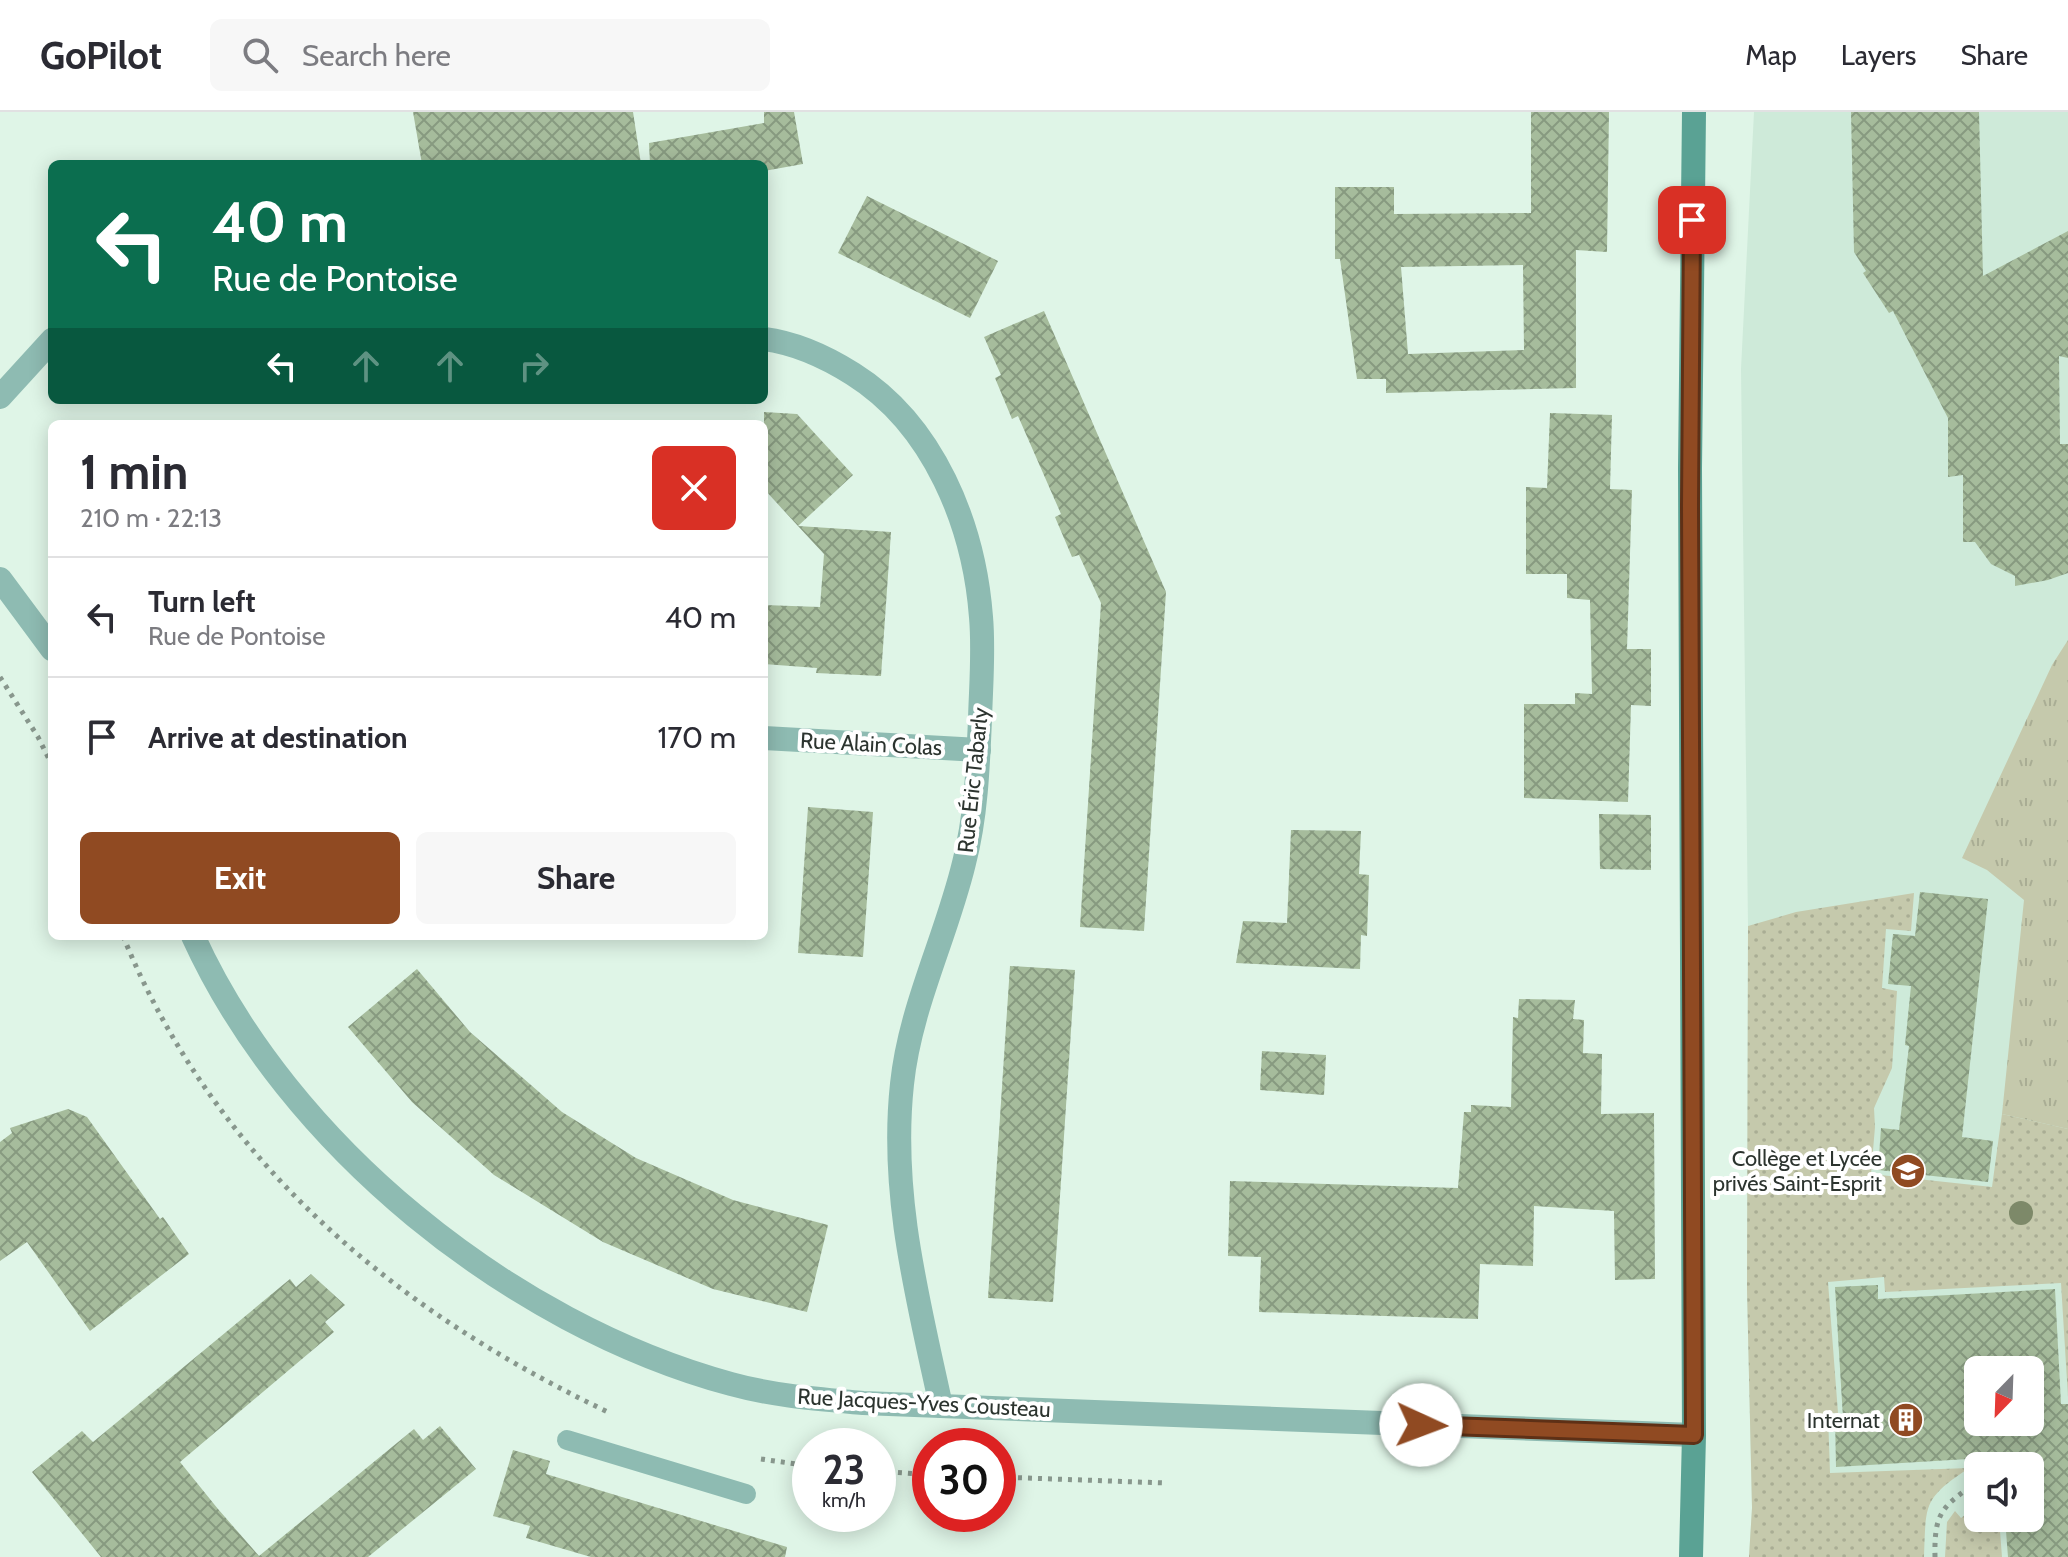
<!DOCTYPE html>
<meta charset="utf-8">
<style>
:root{--surface:#fff;--page:#f7f7f7;--text:#2b2b33;--muted:#7c7c81;--line:#e1e1e2;--accent:#904a22}
body{margin:0;font-family:Cabin,sans-serif;background:var(--page);color:var(--text);height:100vh;display:flex;flex-direction:column;font-size:30px;white-space:nowrap}
*{box-sizing:border-box;margin:0}
p{font-size:26px;color:var(--muted)}
.icon{flex:none;width:44px;height:44px;fill:none;stroke:currentColor;stroke-width:2;stroke-linecap:round;stroke-linejoin:round}
.map{position:relative;flex:1;overflow:hidden}
.side{position:absolute;left:48px;top:308px;width:720px;height:520px;display:flex;flex-direction:column;background:var(--surface);border-radius:12px;box-shadow:0 4px 20px #0003}
.side>*{flex:none}
.guide{position:absolute;left:48px;top:48px;width:720px;height:244px;border-radius:12px;box-shadow:0 4px 20px #0003;background:#0b6e4f;color:#fff;overflow:hidden}
.needle{width:52px;rotate:203deg}
.buttons{position:absolute;left:1964px;top:1244px;display:grid;gap:16px}
.buttons a{display:grid;place-items:center;width:80px;height:80px;border-radius:12px;background:var(--surface);box-shadow:0 4px 20px #0003;font-size:40px}
.speed{position:absolute;left:792px;top:1316px;display:flex;gap:16px;font-size:40px;font-weight:700;text-align:center}
.speed>*{display:grid;place-content:center;width:104px;height:104px;border-radius:50%;background:var(--surface);box-shadow:0 4px 20px #0003;line-height:1}
.speed small{font-size:20px;font-weight:400}
.speed .limit{border:12px solid #d22;background:#fff;color:#111}
.pin{position:absolute;display:grid;place-items:center;width:68px;height:68px;color:#fff;margin:-34px;border-radius:16px;box-shadow:0 4px 12px #0006}
.me{position:absolute;width:88px;margin:-44px;rotate:92deg;stroke-linejoin:round;filter:drop-shadow(0 0 6px #0008)}
.turn{display:flex;align-items:center;gap:28px;height:168px;padding:0 32px;font-size:36px}
.turn .icon{width:104px;height:104px;stroke-width:2.5}
.turn b{display:block;font-size:56px;line-height:68px}
.lanes{display:flex;align-items:center;height:76px;padding:0 32px;background:#0003;justify-content:center;gap:40px;direction:ltr}
.lanes .off{opacity:.35}
.round{display:grid;place-items:center;flex:none;width:84px;height:84px;border-radius:12px;background:var(--page)}
.overview{display:flex;align-items:center;justify-content:space-between;height:136px;padding:0 32px}
h1{font-size:48px;font-weight:700;line-height:60px}
.cta{display:flex;gap:16px;margin-top:auto;padding:16px 32px}
.cta a{flex:1;height:92px;border-radius:12px;background:var(--accent);color:#fff;font-size:32px;font-weight:700;line-height:92px;text-align:center}
.cta a+a{background:var(--page);color:var(--text)}
ul{padding:0;list-style:none}
li{display:flex;align-items:center;gap:24px;height:120px;padding:0 32px;border-top:2px solid var(--line)}
li div{flex:1}
li b{display:block;font-size:30px}
li em{font-style:normal}
header{display:flex;align-items:center;gap:48px;box-sizing:border-box;height:112px;padding:0 40px;background:var(--surface);border-bottom:2px solid var(--line)}
header strong{font-size:38px}
nav{display:flex;gap:44px;margin-inline-start:auto;font-size:28px}
.search{width:560px;height:72px;background:var(--page);display:flex;align-items:center;gap:20px;box-sizing:border-box;padding:0 28px;border-radius:12px;color:var(--muted);font-size:30px}
.map>svg:first-child{display:block}
</style>
<header>
<strong>GoPilot</strong>
<div class="search"><svg class="icon" aria-label="search" viewBox="0 0 24 24"><circle cx="10" cy="10" r="6"/><path d="M15 15l6 6"/></svg>Search here</div>
<nav><a>Map</a><a>Layers</a><a>Share</a></nav>
</header>
<div class="map">
<svg width="2068" height="1445" viewBox="0 0 2068 1445">
<defs>
<pattern id="grass-dots" width="8" height="8" patternUnits="userSpaceOnUse" patternTransform="scale(2)"><rect width="8" height="8" fill="#c5c9ac"/><path d="M2 2h.1M6 6h.1" fill="none" stroke="#a9ad94" stroke-width="1.8" stroke-linecap="round"/></pattern>
<pattern id="park-tufts" width="24" height="20" patternUnits="userSpaceOnUse" patternTransform="scale(2)"><rect width="24" height="20" fill="#c5c9ac"/><path d="M3 7l-1-3M5 7V3M7 7l1-3M15 17l-1-3M17 17v-4M19 17l1-3" fill="none" stroke="#a9ad94"/></pattern>
<pattern id="building-cross-hatch" width="8" height="8" patternUnits="userSpaceOnUse" patternTransform="scale(2)"><rect width="8" height="8" fill="#a6bc9c"/><path d="M0 0l8 8M0 8l8-8" fill="none" stroke="#879a80"/></pattern>
</defs>
<rect width="100%" height="100%" fill="#dff5e7"/>
<path fill="#ceead9" fill-rule="evenodd" d="M1754 0H2068V1445H1749L1752 1396 1747 1177 1748 814 1741 257ZM1978 1258H2030V1310H1978ZM1978 1354H2030V1406H1978Z"/>
<g fill="url(#grass-dots)">
<path d="M1914 781 1911 819 1886 817 1882 876 1897 879 1892 956 1874 996 1875 1015 1871 1062 1992 1075 2002 1002 2068 1017V1285L2061 1171 1885 1180 1884 1165 1828 1170 1838 1301 1828 1302 1830 1361 1969 1356C1923 1387 1926 1391 1924 1445H1749L1752 1396 1747 1177 1748 814 1796 800Z"/>
<path d="M1978 1393V1406H1999L2002 1445H1945L1947 1410 1955 1399 1961 1406Z"/>
</g>
<path fill="url(#park-tufts)" d="M2068 528V1017L2002 1002 2024 788 1987 758 1962 746 2052 553Z"/>
<g fill="url(#building-cross-hatch)" fill-rule="evenodd">
<path d="M413 0H633L641 52H422Z"/>
<path d="M764 0H794L803 52 764 59V52H650L649 31 764 11Z"/>
<path d="M1531 0H1609L1607 140 1576 138V276L1386 281V267H1357L1340 147H1335V75H1394V102L1531 101ZM1523 153 1524 238 1408 242 1401 155Z"/>
<path d="M1851 0H1979L1983 164 2068 119V246L2059 244 2060 332H2068V461L2048 468 2015 474V464L1991 452 1975 430H1963V363L1948 365V306L1893 199 1889 201 1863 161 1866 159 1854 140Z"/>
<path d="M867 84 998 149 970 206 838 141Z"/>
<path d="M1044 199 1166 480 1144 819 1080 815 1101 491 1079 443 1072 445 1055 405 1061 402 1018 304 1012 307 995 266 1001 263 984 225Z"/>
<path d="M764 300 797 302 853 363 798 414 764 377Z"/>
<path d="M1550 301 1612 303 1610 377 1632 378 1627 537H1651V594L1631 593 1628 690 1524 686V592H1575V581L1592 582 1590 488 1567 486V462H1526V375L1547 376Z"/>
<path d="M798 414 891 420 881 564 816 561 817 556 764 552V493L820 495 824 442Z"/>
<path d="M808 695 873 700 863 845 798 841Z"/>
<path d="M1599 702 1651 703V758L1600 757Z"/>
<path d="M1291 718 1361 719 1359 762 1369 763 1367 824 1361 823 1360 857 1236 851 1243 809 1287 811Z"/>
<path d="M1920 780 1988 787 1962 1025 1993 1029 1988 1070 1878 1058 1881 1016 1899 1018 1909 934 1905 933 1911 874 1888 872 1893 822 1915 824Z"/>
<path d="M1010 854 1075 858 1053 1190 988 1186Z"/>
<path d="M417 857 470 920 562 1000 636 1046 733 1088 828 1113 807 1200 713 1177 603 1130 494 1063 412 990 348 915Z"/>
<path d="M1519 887 1575 888 1573 907 1584 908 1583 941 1602 942 1601 1002 1654 1001 1655 1167 1615 1168 1614 1099 1534 1094 1533 1154 1480 1152 1478 1207 1259 1200 1261 1145 1228 1144 1230 1069 1458 1076 1464 1000H1471V993L1511 995 1513 905 1518 906Z"/>
<path d="M1262 939 1326 943 1324 983 1260 978Z"/>
<path d="M68 997 87 1005 160 1107 163 1105 189 1142 90 1219 27 1130 0 1149V1030L12 1021 10 1016Z"/>
<path d="M311 1162 345 1193 325 1210 334 1220 180 1350 218 1397 259 1444 414 1317 423 1328 440 1314 476 1357 368 1445H101L32 1360 82 1319 93 1330 290 1167 296 1175Z"/>
<path d="M1878 1173V1187L2055 1177 2061 1292H2068V1445H2008L2005 1406H2030V1354H2001V1345L1836 1355 1835 1306H1843L1835 1175ZM1978 1258H2030V1310H1978Z"/>
<path d="M513 1338 550 1349 546 1362 787 1435 785 1445H591L526 1426 530 1414 493 1404Z"/>
</g>
<g fill="none" stroke-linecap="round" stroke-linejoin="round">
<g stroke="#88978d" stroke-width="5" stroke-dasharray="4 6" stroke-linecap="butt">
<path d="M0 565 38 625 52 653"/>
<path d="M123 824C215 1050 395 1199 610 1301"/>
<path d="M761 1347 810 1354"/>
<path d="M1999 1354 2005 1350"/>
<path d="M878 1359 930 1363"/>
<path d="M998 1365 1166 1371"/>
<path d="M1935 1445C1934 1398 1943 1395 1978 1369"/>
</g>
<path stroke="#8ebbb2" stroke-width="20" d="M567 1328 746 1382"/>
<g stroke="#8ebbb2" stroke-width="24">
<path d="M764 227C796 231 826 245 853 262 934 313 974 413 981 505 984 539 981 573 980 607 978 655 976 705 964 751 946 826 910 895 902 972 890 1083 918 1187 941 1294"/>
<path d="M0 285 52 228"/>
<path d="M0 467 52 537"/>
<path d="M764 626 979 638"/>
<path d="M193 824C288 1033 510 1212 731 1272 774 1284 819 1287 863 1291L1694 1323"/>
</g>
<path stroke="#5aa294" stroke-width="24" d="M1691 1445 1694 1323 1690 356 1694 0"/>
</g>
<circle fill="#7d8969" cx="2021" cy="1101" r="12"/>
<g fill="none" stroke-linecap="round" stroke-linejoin="round">
<g stroke="#5e3016" stroke-width="20">
<path id="route" d="M1421 1313 1694 1323 1690 394 1692 108"/>
</g>
<use href="#route" stroke="#904a22" stroke-width="14"/>
</g>
<defs>
<g id="school-disc" transform="scale(1.8)"><circle r="9.5" fill="#904a22" stroke="#fff"/><path d="M0-5L7-2L0 1L-7-2ZM-4 1L0 2.5L4 1V4Q0 6-4 4Z" fill="#fff"/></g>
<g id="building-disc" transform="scale(1.8)"><circle r="9.5" fill="#904a22" stroke="#fff"/><path d="M-4-6H4V6H1V3H-1V6H-4ZM-2.5-4.3h1.7v1.8h-1.7ZM.8-4.3h1.7v1.8H.8ZM-2.5-1h1.7V.8h-1.7ZM.8-1h1.7V.8H.8Z" fill="#fff"/></g>
</defs>
<g fill-rule="evenodd">
<use href="#school-disc" x="1908" y="1059"/>
<use href="#building-disc" x="1906" y="1308"/>
</g>
<g text-anchor="middle" dominant-baseline="central" stroke-width="8" stroke-linejoin="round" paint-order="stroke">
<g font-size="22" fill="#2c342f" stroke="#fff">
<text transform="translate(871 632) rotate(3)">Rue Alain Colas</text>
<text transform="translate(973 668) rotate(-84)">Rue Éric Tabarly</text>
<text transform="translate(924 1291) rotate(3)">Rue Jacques-Yves Cousteau</text>
</g>
<g font-size="22" fill="#2c342f" stroke="#fff" text-anchor="end">
<text x="1882" y="1046">Collège et Lycée<tspan x="1882" dy="25">privés Saint-Esprit</tspan></text>
<text x="1880" y="1308">Internat</text>
</g>
</g>
</svg>
<div class="buttons">
<a><svg class="needle" viewBox="-14 -14 28 28"><path d="M0-13l5 13h-10z" fill="#e53935"/><path d="M0 13l5-13h-10z" fill="#7c7c81"/></svg></a>
<a><svg class="icon" aria-label="sound" viewBox="0 0 24 24"><path d="M4 9h4l5-4v14l-5-4H4zM17 9q2 3 0 6"/></svg></a>
</div>
<div class="speed"><div>23<small>km/h</small></div><div class="limit">30</div></div>
<div class="pin" style="left:1692px;top:108px;background:#d93025"><svg class="icon" aria-label="arrive" viewBox="0 0 24 24"><path d="M6 21V4h12l-3 4 3 4H6"/></svg></div>
<svg class="me" style="left:1421px;top:1313px" viewBox="-20 -20 40 40"><circle r="19" fill="#fff"/><path d="M0-13L10 11 0 6-10 11z" fill="#904a22"/></svg>
<div class="guide">
<div class="turn"><svg class="icon" aria-label="left" viewBox="0 0 24 24"><path d="M17 20v-9H6M10 6l-5 5 5 5"/></svg><div><b>40 m</b>Rue de Pontoise</div></div>
<div class="lanes"><svg class="icon" aria-label="left" viewBox="0 0 24 24"><path d="M17 20v-9H6M10 6l-5 5 5 5"/></svg><svg class="icon off" aria-label="ahead" viewBox="0 0 24 24"><path d="M12 20V5M6 11l6-6 6 6"/></svg><svg class="icon off" aria-label="ahead" viewBox="0 0 24 24"><path d="M12 20V5M6 11l6-6 6 6"/></svg><svg class="icon off" aria-label="right" viewBox="0 0 24 24"><path d="M7 20v-9h11M14 6l5 5-5 5"/></svg></div>
</div>
<section class="side">
<div class="overview"><div><h1>1 min</h1><p>210 m · 22:13</p></div><a class="round" style="background:#d93025;color:#fff"><svg class="icon" aria-label="close" viewBox="0 0 24 24"><path d="M6 6l12 12M18 6L6 18"/></svg></a></div>
<ul>
<li><svg class="icon" aria-label="left" viewBox="0 0 24 24"><path d="M17 20v-9H6M10 6l-5 5 5 5"/></svg><div><b>Turn left</b><p>Rue de Pontoise</p></div><em>40 m</em></li>
<li><svg class="icon" aria-label="arrive" viewBox="0 0 24 24"><path d="M6 21V4h12l-3 4 3 4H6"/></svg><div><b>Arrive at destination</b></div><em>170 m</em></li>
</ul>
<div class="cta"><a>Exit</a><a>Share</a></div>
</section>
</div>
